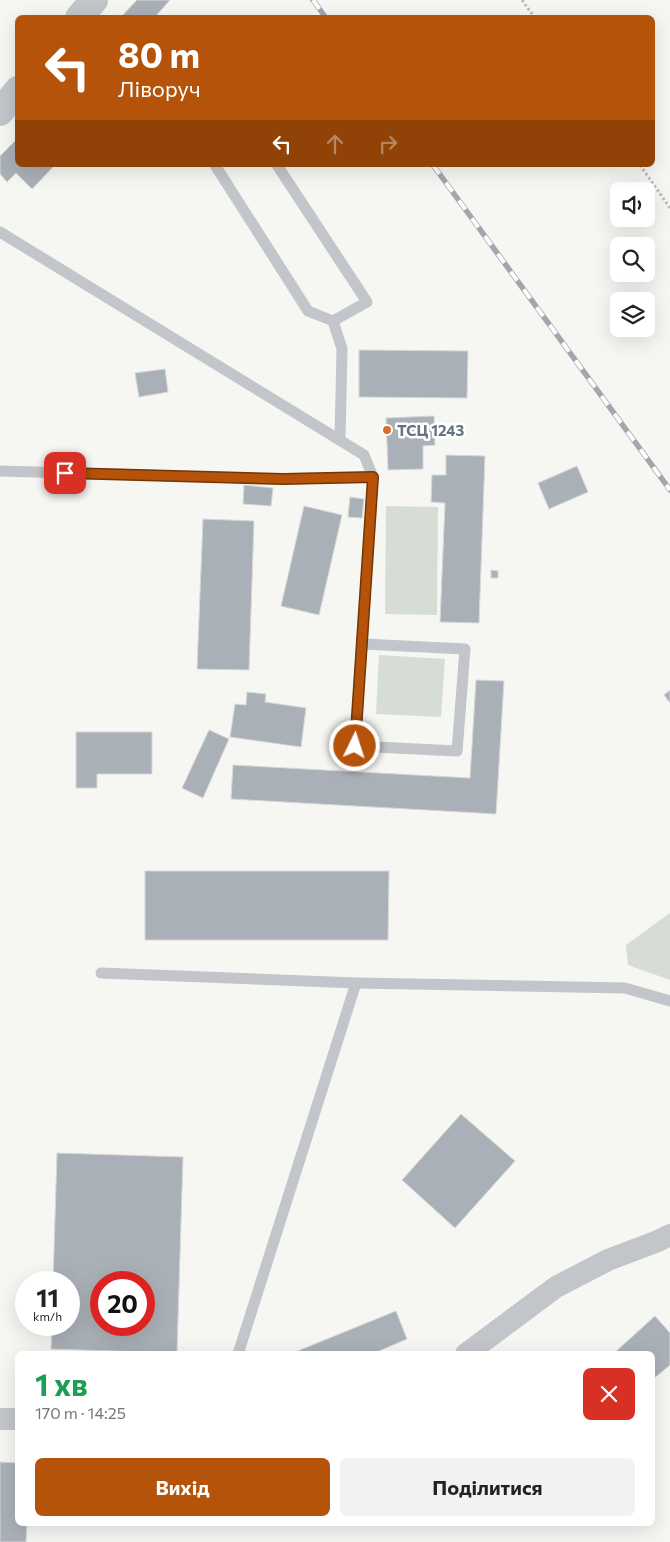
<!DOCTYPE html>
<html lang="uk">
<meta charset="utf-8">
<style>
:root{--surface:#fff;--page:#f2f2f2;--text:#222;--muted:#767676;--accent:#b45309}
body{margin:0;font-family:Commissioner,sans-serif;background:var(--page);color:var(--text);height:100vh;display:flex;flex-direction:column;font-size:19px;white-space:nowrap}
*{box-sizing:border-box;margin:0}
p{font-size:16px;color:var(--muted)}
.icon{flex:none;width:28px;height:28px;fill:none;stroke:currentColor;stroke-width:2;stroke-linecap:round;stroke-linejoin:round}
.map{position:relative;flex:1;overflow:hidden}
.drawer{position:absolute;left:15px;top:1351px;width:640px;height:175px;display:flex;flex-direction:column;background:var(--surface);border-radius:8px;box-shadow:0 5px 20px #0002}
.drawer>*{flex:none}
.banner{position:absolute;left:15px;top:15px;width:640px;height:152px;border-radius:8px;box-shadow:0 5px 20px #0002;background:#b45309;color:#fff;overflow:hidden}
.fabs{position:absolute;left:610px;top:182px;display:grid;gap:10px}
.fabs a{display:grid;place-items:center;width:45px;height:45px;border-radius:8px;background:var(--surface);box-shadow:0 5px 20px #0002;font-size:25px}
.speed{position:absolute;left:15px;top:1271px;display:flex;gap:10px;font-size:25px;font-weight:700;text-align:center}
.speed>*{display:grid;place-content:center;width:65px;height:65px;border-radius:50%;background:var(--surface);box-shadow:0 5px 20px #0002;line-height:1}
.speed small{font-size:12px;font-weight:400}
.speed .limit{border:8px solid #d22;background:#fff;color:#111}
.pin{position:absolute;display:grid;place-items:center;width:42px;height:42px;color:#fff;margin:-21px;border-radius:10px;box-shadow:0 2px 8px #0006}
.me{position:absolute;width:55px;margin:-28px;rotate:4deg;stroke-linejoin:round;filter:drop-shadow(0 0 4px #0008)}
.turn{display:flex;align-items:center;gap:18px;height:105px;padding:0 20px;font-size:22px}
.turn .icon{width:65px;height:65px;stroke-width:2.5}
.turn b{display:block;font-size:35px;line-height:42px}
.lanes{display:flex;align-items:center;height:48px;padding:0 20px;background:#0003;justify-content:center;gap:25px;direction:ltr}
.lanes .off{opacity:.35}
.round{display:grid;place-items:center;flex:none;width:52px;height:52px;border-radius:8px;background:var(--page)}
.overview{display:flex;align-items:center;justify-content:space-between;height:85px;padding:0 20px}
h1{font-size:30px;font-weight:700;line-height:38px;color:#1e9e55}
.cta{display:flex;gap:10px;margin-top:auto;padding:10px 20px}
.cta a{flex:1;height:58px;border-radius:8px;background:var(--accent);color:#fff;font-size:20px;font-weight:700;line-height:58px;text-align:center}
.cta a+a{background:var(--page);color:var(--text)}
.map>svg:first-child{display:block}
</style>
<div class="map">
<svg width="670" height="1542" viewBox="0 0 670 1542">
<rect width="100%" height="100%" fill="#f6f6f3"/>
<g fill="#d6ddd5">
<path d="M386 506 438 507 437 615 385 614Z"/>
<path d="M379 655 445 659 441 717 376 714Z"/>
<path d="M670 913V980L628 965 626 945Z"/>
</g>
<g fill="#aab0b7" stroke="#d7d8d6" fill-rule="evenodd">
<path d="M137 0H170L154 18H120Z"/>
<path d="M18 138V165H55L32 189 16 173 7 182 0 174V156Z"/>
<path d="M359 350 468 351 467 398 359 397Z"/>
<path d="M165 369 168 392 139 397 135 373Z"/>
<path d="M434 416 435 445 423 446V469L388 470 386 418Z"/>
<path d="M446 455 485 456 479 623 440 622 445 503 431 502 432 475H446Z"/>
<path d="M577 466 588 492 549 509 538 483Z"/>
<path d="M244 485 273 488 271 506 243 504Z"/>
<path d="M350 497 364 499 362 518 348 517Z"/>
<path d="M304 506 342 515 319 615 281 606Z"/>
<path d="M203 519 254 521 249 670 197 669Z"/>
<path d="M491 570 498 571V578H491Z"/>
<path d="M476 680 504 681 496 814 231 799 233 765 470 778Z"/>
<path d="M670 690V703L664 695Z"/>
<path d="M247 692 266 694 265 702 306 708 301 747 230 737 235 704 246 705Z"/>
<path d="M209 730 229 739 203 798 182 788Z"/>
<path d="M76 732H152V774H97V788H76Z"/>
<path d="M145 871H389L388 940H145Z"/>
<path d="M461 1114 515 1161 455 1228 402 1180Z"/>
<path d="M57 1153 183 1157 177 1353 51 1349 52 1325H69V1282H53ZM101 1282H144V1325H101Z"/>
<path d="M396 1311 407 1339 372 1354H296L295 1352Z"/>
<path d="M655 1316 670 1333V1365L652 1380V1354H613Z"/>
<path d="M0 1462 18 1463V1524H27L26 1542H0Z"/>
</g>
<g fill="none" stroke-linecap="round" stroke-linejoin="round">
<g stroke="#babcbf" stroke-width="3" stroke-dasharray="2.5 2.5" stroke-linecap="butt">
<path d="M522 0 535 18"/>
<path d="M640 165 670 208"/>
</g>
<g stroke="#c2c5c9" stroke-width="11">
<path d="M215 165 308 311 333 321 367 302 277 165"/>
<path d="M0 232 364 455 373 477 355 746 457 751 465 649 363 644"/>
<path d="M333 321 342 349 340 440"/>
<path d="M0 471 283 479 373 477"/>
<path d="M101 973 356 983 238 1354"/>
<path d="M356 983 625 988 670 1001"/>
</g>
<g stroke="#c2c5c9" stroke-width="22">
<path d="M466 1354 556 1287 608 1260 658 1241 670 1235"/>
<path d="M0 1419H18"/>
</g>
<g stroke="#c2c5c9" stroke-width="28">
<path d="M79 18 94 0"/>
<path d="M0 112 18 90"/>
</g>
<g stroke="#a3a7ad" stroke-width="5.5">
<g id="rail">
<path d="M313 0 326 18"/>
<path d="M433 165 670 490"/>
</g>
</g>
<use href="#rail" stroke="#fff" stroke-width="4" stroke-dasharray="11" stroke-linecap="butt"/>
</g>
<g fill="none" stroke-linecap="round" stroke-linejoin="round">
<g stroke="#753606" stroke-width="12">
<path id="route" d="M65 473 283 479 373 477 355 746"/>
</g>
<use href="#route" stroke="#b45309" stroke-width="9"/>
</g>
<circle fill="#d77032" stroke="#fff" stroke-width="2" cx="387" cy="430" r="5"/>
<g text-anchor="middle" dominant-baseline="central" stroke-width="5" stroke-linejoin="round" paint-order="stroke">
<g font-size="15" font-weight="bold" fill="#677282" stroke="#fff" text-anchor="start">
<text x="397" y="430">ТСЦ 1243</text>
</g>
</g>
</svg>
<div class="fabs">
<a><svg class="icon" aria-label="sound" viewBox="0 0 24 24"><path d="M4 9h4l5-4v14l-5-4H4zM17 9q2 3 0 6"/></svg></a>
<a><svg class="icon" aria-label="search" viewBox="0 0 24 24"><circle cx="10" cy="10" r="6"/><path d="M15 15l6 6"/></svg></a>
<a><svg class="icon" aria-label="layers" viewBox="0 0 24 24"><path d="M12 4l9 5-9 5-9-5zM3 14l9 5 9-5"/></svg></a>
</div>
<div class="speed"><div>11<small>km/h</small></div><div class="limit">20</div></div>
<div class="pin" style="left:65px;top:473px;background:#d93025"><svg class="icon" aria-label="arrive" viewBox="0 0 24 24"><path d="M6 21V4h12l-3 4 3 4H6"/></svg></div>
<svg class="me" style="left:355px;top:746px" viewBox="-20 -20 40 40"><circle r="17" fill="#b45309" stroke="#fff" stroke-width="3"/><path d="M0-11L8 9 0 5-8 9z" fill="#fff"/></svg>
<div class="banner">
<div class="turn"><svg class="icon" aria-label="left" viewBox="0 0 24 24"><path d="M17 20v-9H6M10 6l-5 5 5 5"/></svg><div><b>80 m</b>Ліворуч</div></div>
<div class="lanes"><svg class="icon" aria-label="left" viewBox="0 0 24 24"><path d="M17 20v-9H6M10 6l-5 5 5 5"/></svg><svg class="icon off" aria-label="ahead" viewBox="0 0 24 24"><path d="M12 20V5M6 11l6-6 6 6"/></svg><svg class="icon off" aria-label="right" viewBox="0 0 24 24"><path d="M7 20v-9h11M14 6l5 5-5 5"/></svg></div>
</div>
<section class="drawer">
<div class="overview"><div><h1>1 хв</h1><p>170 m · 14:25</p></div><a class="round" style="background:#d93025;color:#fff"><svg class="icon" aria-label="close" viewBox="0 0 24 24"><path d="M6 6l12 12M18 6L6 18"/></svg></a></div>
<div class="cta"><a>Вихід</a><a>Поділитися</a></div>
</section>
</div>
